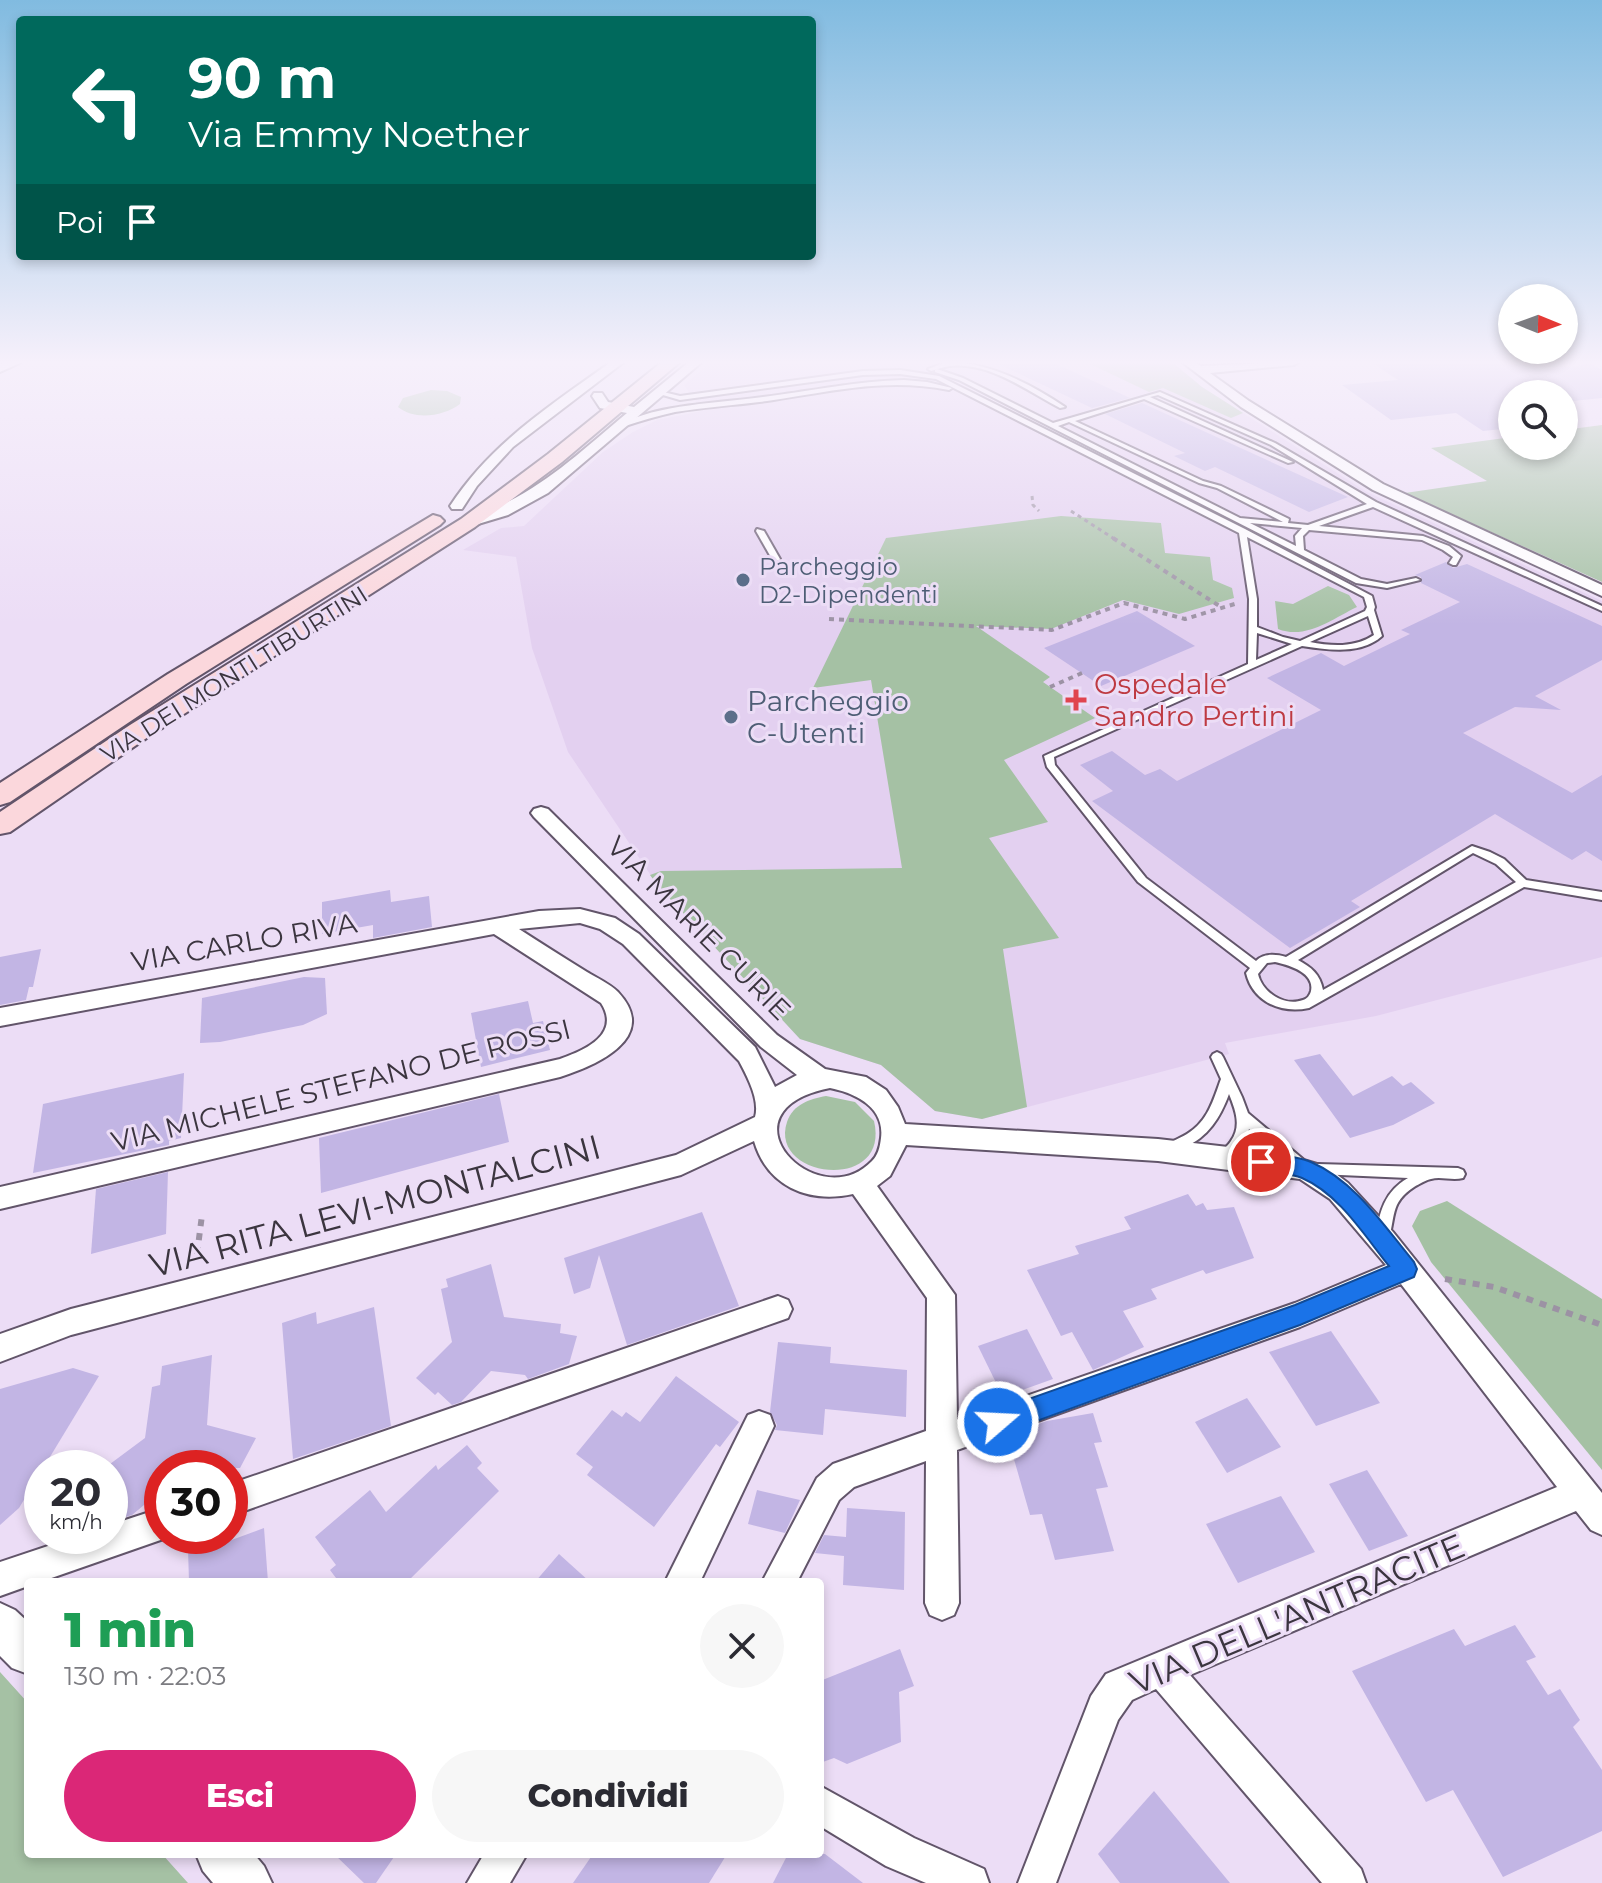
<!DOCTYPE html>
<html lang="it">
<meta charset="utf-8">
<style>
:root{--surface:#fff;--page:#f7f7f7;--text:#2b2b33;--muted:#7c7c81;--accent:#db2777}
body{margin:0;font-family:Montserrat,sans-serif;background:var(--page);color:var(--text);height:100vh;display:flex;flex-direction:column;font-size:30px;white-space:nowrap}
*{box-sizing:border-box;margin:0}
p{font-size:26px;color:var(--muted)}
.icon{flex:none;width:44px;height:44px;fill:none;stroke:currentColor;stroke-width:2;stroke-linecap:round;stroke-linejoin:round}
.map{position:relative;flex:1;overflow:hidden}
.side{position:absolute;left:24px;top:1578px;width:800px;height:280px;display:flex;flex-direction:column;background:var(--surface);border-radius:8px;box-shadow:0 4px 12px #0003}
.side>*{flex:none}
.top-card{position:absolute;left:16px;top:16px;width:800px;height:244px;border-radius:8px;box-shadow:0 4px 12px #0003;background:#00695c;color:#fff;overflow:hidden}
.needle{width:52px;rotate:91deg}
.tools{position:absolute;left:1498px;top:284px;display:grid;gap:16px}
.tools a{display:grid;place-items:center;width:80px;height:80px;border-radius:50%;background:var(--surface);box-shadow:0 4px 12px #0003;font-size:40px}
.speed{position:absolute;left:24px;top:1450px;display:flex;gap:16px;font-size:40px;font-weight:700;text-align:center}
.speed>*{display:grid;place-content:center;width:104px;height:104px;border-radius:50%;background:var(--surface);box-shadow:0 4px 12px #0003;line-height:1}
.speed small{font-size:20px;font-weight:400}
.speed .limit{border:12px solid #d22;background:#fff;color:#111}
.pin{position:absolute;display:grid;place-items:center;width:68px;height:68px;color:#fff;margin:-34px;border:4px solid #fff;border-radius:50%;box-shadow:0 2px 8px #0007}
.me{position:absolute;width:88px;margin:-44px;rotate:71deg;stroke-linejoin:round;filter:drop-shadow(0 0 6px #0008)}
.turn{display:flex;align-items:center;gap:28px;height:168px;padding:0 40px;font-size:36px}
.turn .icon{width:104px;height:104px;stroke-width:2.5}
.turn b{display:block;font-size:56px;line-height:68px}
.then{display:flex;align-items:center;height:76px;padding:0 40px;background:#0003;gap:16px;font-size:30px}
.round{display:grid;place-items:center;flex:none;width:84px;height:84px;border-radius:42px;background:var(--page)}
.summary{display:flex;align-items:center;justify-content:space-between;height:136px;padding:0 40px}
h1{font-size:48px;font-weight:800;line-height:60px;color:#1e9e55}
.button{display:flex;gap:16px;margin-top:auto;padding:16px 40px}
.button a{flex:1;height:92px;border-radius:48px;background:var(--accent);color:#fff;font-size:32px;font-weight:800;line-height:92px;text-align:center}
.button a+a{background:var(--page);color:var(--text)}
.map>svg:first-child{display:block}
</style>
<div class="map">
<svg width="1602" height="1883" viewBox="0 0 1602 1883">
<rect width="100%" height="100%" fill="#ecddf6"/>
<path fill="#e3d0f0" d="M711 362H1172L1202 387 1367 492 1602 601V957L1376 1016 1225 1043 1229 1054 982 1119 935 1111 881 1065 800 1039 658 886 568 752 532 648 516 557 463 550 501 528 524 526 603 452 633 432 657 420 702 411 684 385Z"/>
<g fill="#a5c1a4">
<path d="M1086 362H1172L1202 387 1243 413 1231 418 1163 388 1149 392Z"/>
<path d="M431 390 447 391 461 397 460 404C444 416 415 421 398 407L403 398Z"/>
<path d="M1602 425V582L1405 493 1487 481 1431 448 1512 437V446H1564V430Z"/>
<path d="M1061 516 1161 523 1165 553 1210 557 1213 580 1232 588 1234 598 1179 614 1123 600 1051 629 976 626 1050 677 1043 682 1095 718 1004 760 1048 822 989 838 1059 938 1003 949 1027 1107 982 1119 935 1111 881 1065 800 1039 658 886 650 875 661 871 902 868 871 680 813 688 886 538Z"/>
<path d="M1328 586 1349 595 1357 607C1332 619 1306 640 1278 629L1275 601 1293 604Z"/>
<path d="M826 1096 855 1102 874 1121C891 1193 768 1179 787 1122 793 1104 810 1099 826 1096Z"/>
<path d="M1447 1201 1602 1299V1470L1431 1262 1412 1226 1420 1211Z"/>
<path d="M0 1672 28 1703V1854H162L188 1883H0Z"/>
</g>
<g fill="#c2b5e4">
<path d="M994 362H1052L1130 398 1092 408Z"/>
<path d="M1371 362H1527L1542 370 1591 364 1602 370V398L1564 402V391L1512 394V428L1483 431 1456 413 1391 420 1342 385 1398 380Z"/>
<path d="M1142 403 1348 497 1309 512 1215 467 1205 471 1174 456 1185 453 1105 414Z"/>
<path d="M1446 562 1453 568 1467 564 1602 626V660L1535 696 1561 710 1515 707 1463 733 1572 793 1602 775V861L1586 851 1572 860 1495 814 1351 901 1360 907 1290 948 1092 801 1113 791 1080 765 1112 751 1145 775 1160 769 1177 781 1321 710 1267 678 1321 653 1344 666 1410 634 1401 630 1460 602 1421 583V577L1415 575Z"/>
<path d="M1137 611 1195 646 1101 686 1044 648Z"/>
<path d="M390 890 391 902 429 896 432 927 373 938V925L322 934V902Z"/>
<path d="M41 949 33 987H29L26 1000 0 1005V957Z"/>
<path d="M304 977 325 978 327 1014 303 1025 220 1042 200 1043 202 998Z"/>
<path d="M528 1001 533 1023 543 1021 550 1050 481 1067 471 1013Z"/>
<path d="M1320 1054 1353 1096 1392 1076 1403 1086 1411 1082 1435 1103 1393 1125 1350 1138 1294 1060Z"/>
<path d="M184 1073 181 1138 169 1141V1145L33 1173 43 1104Z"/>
<path d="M499 1094 509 1142 321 1193 319 1138Z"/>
<path d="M168 1172 166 1234 91 1254 96 1189Z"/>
<path d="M1188 1194 1196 1206 1203 1203 1207 1210 1234 1207 1254 1258 1206 1274 1203 1270 1151 1289 1157 1299 1123 1311 1144 1347 1093 1370 1072 1332 1061 1336 1027 1270 1079 1254 1075 1246 1131 1229 1124 1217Z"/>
<path d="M702 1212 739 1306 627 1345 599 1255 590 1288 574 1294 564 1258Z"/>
<path d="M491 1264 504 1317 561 1324 560 1333 577 1336 569 1364 528 1379 525 1375 491 1371 461 1402 452 1405 438 1392 435 1395 416 1378 452 1342 441 1289 448 1287 446 1279Z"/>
<path d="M374 1307 391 1426 293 1459 282 1323 316 1312 317 1324Z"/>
<path d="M1027 1329 1053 1379 1003 1397 978 1346Z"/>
<path d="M1331 1331 1380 1403 1316 1426 1269 1352Z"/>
<path d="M778 1342 831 1347 830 1363 907 1370 906 1417 825 1409 823 1435 775 1430 777 1425 770 1412Z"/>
<path d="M212 1355 207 1425 256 1438 240 1468H162V1490L132 1515 110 1522V1464L145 1438 152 1387 160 1385 162 1366Z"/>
<path d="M73 1368 99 1376 19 1508 0 1525V1389Z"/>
<path d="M676 1376 739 1422 720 1447 716 1444 654 1527 587 1475 593 1467 576 1454 612 1410 622 1417 626 1412 640 1422Z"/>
<path d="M1247 1398 1281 1447 1227 1473 1195 1422Z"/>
<path d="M1093 1413 1102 1442 1094 1443 1108 1487 1096 1489 1114 1551 1055 1560 1042 1514 1030 1515 1007 1435 1047 1421Z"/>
<path d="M467 1445 482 1463 477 1468 499 1491 407 1582H339L330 1570 336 1565 315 1537 370 1490 386 1512 436 1465 438 1470Z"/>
<path d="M1367 1470 1408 1536 1369 1551 1329 1484Z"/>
<path d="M757 1490 800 1500 785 1533 748 1524Z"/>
<path d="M1281 1496 1315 1552 1238 1583 1206 1524Z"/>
<path d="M847 1508 905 1512 904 1590 843 1585 844 1556 815 1553 824 1535 846 1537Z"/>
<path d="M264 1528 268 1582H189L188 1549 218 1538V1545Z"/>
<path d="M559 1554 590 1582H535Z"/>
<path d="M1515 1625 1536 1657 1526 1661 1548 1695 1560 1689 1580 1720 1573 1727 1602 1770V1831L1503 1877 1453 1790 1426 1802 1352 1671 1454 1629 1465 1646Z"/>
<path d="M900 1649 914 1686 899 1692 901 1742 847 1764 834 1758 820 1763V1681Z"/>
<path d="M1154 1791 1230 1883H1120L1098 1854Z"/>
<path d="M334 1854H396L376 1883H364Z"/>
<path d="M593 1854H727L709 1883H573Z"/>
<path d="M788 1854H825L863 1883H773Z"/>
</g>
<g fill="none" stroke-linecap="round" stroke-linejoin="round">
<g stroke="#62556a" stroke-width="4">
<g id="service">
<path d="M947 362C989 362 1031 384 1065 407L1060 408C1027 391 989 361 949 366 943 367 937 369 931 371L928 369Z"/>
<path d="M937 369 963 378 1053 423 1160 392 1275 443 1376 502 1602 606V611L1373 507 1319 526 1423 536 1449 546 1461 556 1456 565H1453L1449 563 1453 557 1443 550 1422 540 1309 530 1303 536 1304 550 1361 579 1387 584 1416 578 1420 580 1387 588 1356 583 959 380 935 372V370ZM1158 395 1271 445 1367 504 1308 525 1288 523 1289 519 1221 486 1203 481 1075 421 1144 399 1288 463 1293 462 1150 397ZM1069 422 1199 483 1217 488 1283 522 1240 518 1058 426ZM1250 523 1302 528 1295 536 1296 546Z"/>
<path d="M900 370 939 376 1245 529 1372 596 1375 607 1374 610 1382 636C1361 655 1328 650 1302 646L1054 757 1055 765 1146 878 1256 961C1264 953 1276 954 1286 957L1472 846 1490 852 1504 859 1526 880 1602 892V900L1524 887 1309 1008C1281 1014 1253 1002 1246 973L1250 968 1138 882 1047 767 1044 756 1248 664 1249 599 1239 533 936 379 900 374 863 375 680 400 656 393 659 391 680 396 863 371ZM1247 537 1364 597 1367 607 1365 611 1300 641 1283 637 1257 627V599ZM1368 616 1374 635C1355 648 1331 646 1310 642ZM1257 633 1292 644 1256 660ZM1473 853 1496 864 1516 882 1323 990C1320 974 1311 967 1298 960ZM1275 962C1288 965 1315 972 1311 991 1310 995 1307 999 1303 1000 1284 1007 1262 992 1258 974L1267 963Z"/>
<path d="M904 380 927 382 952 388 949 390C885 377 829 392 767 401 736 405 705 407 675 412 657 416 640 421 622 427L619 425C657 404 720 403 763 397 811 391 856 381 904 380Z"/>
<path d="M757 529 764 531 780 559 779 561 772 559 756 531Z"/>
<path d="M1217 1052 1221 1054 1223 1057 1242 1097 1248 1113 1304 1160 1305 1164 1304 1168 1299 1169 1294 1168 1249 1129C1245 1142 1235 1163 1219 1161L1218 1157C1221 1151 1227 1147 1231 1141 1242 1126 1235 1109 1229 1094 1220 1118 1208 1137 1185 1147 1178 1150 1174 1152 1166 1151L1165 1147C1170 1141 1179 1139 1187 1134 1208 1121 1213 1101 1221 1079L1211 1057 1213 1054Z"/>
<path d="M1318 1164 1458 1168 1463 1170 1465 1174 1463 1178C1452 1181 1441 1176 1431 1179 1426 1180 1419 1184 1414 1187 1389 1203 1396 1218 1388 1241L1383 1243 1378 1241 1376 1237C1379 1212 1385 1191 1408 1178L1318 1174 1313 1173 1311 1169 1313 1165Z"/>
</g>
</g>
<g stroke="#62556a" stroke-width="4">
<g id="minor">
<path d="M7 362H22L0 372V364Z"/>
<path d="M611 362H624L513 447 477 486 462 509H452L450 506C491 443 551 405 611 362Z"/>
<path d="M689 362H702L548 493 508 515 468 527 463 526V520C533 498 572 459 627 413L600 408 592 396 594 393H602L608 402 634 407Z"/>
<path d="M1182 362H1195L1201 366 1299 362 1294 365 1210 373 1249 401 1383 484 1602 585V596L1373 490 1241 407Z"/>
<path d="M541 807 548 809 777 1035 825 1069 866 1077 886 1090 898 1107 905 1124 1158 1139 1280 1153 1327 1167 1348 1183 1393 1232 1602 1493V1535L1591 1530 1576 1511 1190 1675 1361 1869 1366 1883H1322L1156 1689 1132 1700 1118 1720 1056 1883H1018L1091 1696 1106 1674 1557 1487 1401 1284 1300 1327 957 1450 959 1603 954 1615 942 1620 930 1615 925 1603 926 1461 854 1487 839 1500 797 1582H762L817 1478 833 1464 926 1431 927 1298 853 1194C808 1204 767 1186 754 1141L681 1175 71 1335 0 1362V1334L71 1309 676 1155 755 1117C760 1100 747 1076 739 1061L623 944 600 929 580 923 519 929C541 943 564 958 587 972 597 978 610 984 618 992 661 1038 595 1066 560 1077L0 1209V1187L560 1059C586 1050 621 1034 601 1003L494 934 0 1026V1008L539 911 580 909 615 918 639 934 755 1047 775 1087 797 1075 761 1047 534 817 531 813 534 809ZM830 1088C855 1093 885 1107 881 1138 880 1147 878 1155 872 1161 817 1218 714 1111 830 1088ZM906 1145 1158 1161 1300 1179 1330 1199 1386 1265 1295 1303 957 1420 955 1295 877 1186 890 1176Z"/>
<path d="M778 1296 788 1300 792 1309 788 1318 230 1516V1484Z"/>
<path d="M759 1411 770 1415 774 1426 700 1582H665L748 1415Z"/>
<path d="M162 1508V1536H172L40 1582H28V1586L0 1596V1562L78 1536H110V1525Z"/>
<path d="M820 1786 914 1838 984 1869 989 1883H926L886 1866 820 1826Z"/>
<path d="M484 1854H527L510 1883H467Z"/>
</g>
</g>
<g stroke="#62556a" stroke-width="4">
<g id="tertiary">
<path d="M0 1603 15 1610 28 1622V1674L12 1668 0 1656Z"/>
<path d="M196 1854H254L264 1866 272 1883H213L203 1871Z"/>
</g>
</g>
<g stroke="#62556a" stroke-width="4">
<g id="secondary">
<path d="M662 362H680L562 462 475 527 148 737 10 832 0 834V812L130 725 461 519 548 454Z"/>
<path d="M433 515 440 517 444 521 440 525 186 684 10 802 0 805V783L168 674Z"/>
</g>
</g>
<g stroke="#9c92a4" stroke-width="3" stroke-dasharray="4 4" stroke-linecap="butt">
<path d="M1032 496 1033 505 1039 511"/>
<path d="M1071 511 1116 540"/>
</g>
<g stroke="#9c92a4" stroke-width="4" stroke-dasharray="5 5" stroke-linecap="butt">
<path d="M1113 538 1221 607"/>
<path d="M829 619 1052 630 1124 603 1185 619 1238 603"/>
<path d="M1050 687 1082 673"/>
</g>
<g stroke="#9c92a4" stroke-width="6" stroke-dasharray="7 7" stroke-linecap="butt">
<path d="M197 1254 202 1215"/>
<path d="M1445 1279 1494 1287 1602 1325"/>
</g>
<use href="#service" fill="#fff" fill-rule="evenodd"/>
<use href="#minor" fill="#fff" fill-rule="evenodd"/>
<use href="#tertiary" fill="#fff" fill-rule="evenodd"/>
<use href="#secondary" fill="#fbd7dc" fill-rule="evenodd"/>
</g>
<linearGradient id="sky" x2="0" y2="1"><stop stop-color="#81bbe0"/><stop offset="0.58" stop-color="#f6f0fb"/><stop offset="1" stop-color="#f6f0fb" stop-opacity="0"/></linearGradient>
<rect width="1602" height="625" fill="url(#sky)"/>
<path fill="#1a73e8" stroke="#114b97" stroke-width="2" d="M1261 1153C1277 1155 1296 1156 1311 1162 1355 1181 1384 1226 1414 1262L1417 1269 1414 1277 1300 1325 998 1435 989 1431 985 1422 989 1413 1295 1305 1389 1266C1364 1235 1339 1194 1302 1178 1288 1172 1269 1174 1254 1168L1251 1162 1254 1156Z"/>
<g fill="#5c6f8a" stroke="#ecddf6" stroke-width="3">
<circle cx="743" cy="580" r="8"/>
<circle cx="731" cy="717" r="8"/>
</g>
<path fill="#e0444e" stroke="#ecddf6" stroke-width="3" d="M1072 688h8v8h8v8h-8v8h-8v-8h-8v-8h8z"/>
<g text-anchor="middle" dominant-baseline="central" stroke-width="6" stroke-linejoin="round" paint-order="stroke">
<g font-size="24" fill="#4e5e75" stroke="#ecddf6" text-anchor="start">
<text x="759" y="566">Parcheggio<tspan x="759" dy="28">D2-Dipendenti</tspan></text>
</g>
<g font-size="24" fill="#3b353f" stroke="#ecddf6">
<text transform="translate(234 674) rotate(-32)">VIA DEI MONTI TIBURTINI</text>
</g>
<g font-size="28" fill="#be3a42" stroke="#ecddf6" text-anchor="start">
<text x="1094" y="684">Ospedale<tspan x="1094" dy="32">Sandro Pertini</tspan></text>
</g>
<g font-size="28" fill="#4e5e75" stroke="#ecddf6" text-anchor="start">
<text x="747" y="701">Parcheggio<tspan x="747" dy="32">C-Utenti</tspan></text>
</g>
<g font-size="28" fill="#3b353f" stroke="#ecddf6">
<text transform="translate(699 928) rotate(45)">VIA MARIE CURIE</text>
<text transform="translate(244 942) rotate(-10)">VIA CARLO RIVA</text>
<text transform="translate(341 1085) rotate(-14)">VIA MICHELE STEFANO DE ROSSI</text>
</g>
<g font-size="34" fill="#3b353f" stroke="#ecddf6">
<text transform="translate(375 1206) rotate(-15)">VIA RITA LEVI-MONTALCINI</text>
<text transform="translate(1297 1614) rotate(-23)">VIA DELL'ANTRACITE</text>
</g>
</g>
</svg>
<div class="tools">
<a><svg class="needle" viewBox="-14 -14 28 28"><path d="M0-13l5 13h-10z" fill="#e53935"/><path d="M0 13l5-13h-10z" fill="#7c7c81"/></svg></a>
<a><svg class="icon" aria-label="search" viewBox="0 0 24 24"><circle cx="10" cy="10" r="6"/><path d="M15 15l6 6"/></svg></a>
</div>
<div class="speed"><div>20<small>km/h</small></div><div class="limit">30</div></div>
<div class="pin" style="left:1261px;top:1162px;background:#d93025"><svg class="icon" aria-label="arrive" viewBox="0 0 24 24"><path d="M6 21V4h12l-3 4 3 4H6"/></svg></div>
<svg class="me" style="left:998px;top:1422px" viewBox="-20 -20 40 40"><circle r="17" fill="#1a73e8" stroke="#fff" stroke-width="3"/><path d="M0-11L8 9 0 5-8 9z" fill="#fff"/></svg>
<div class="top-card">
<div class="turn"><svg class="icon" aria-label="left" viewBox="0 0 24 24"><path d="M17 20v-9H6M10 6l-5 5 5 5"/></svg><div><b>90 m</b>Via Emmy Noether</div></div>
<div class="then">Poi<svg class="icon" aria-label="arrive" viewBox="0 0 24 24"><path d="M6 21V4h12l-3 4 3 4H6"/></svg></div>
</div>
<section class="side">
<div class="summary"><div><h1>1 min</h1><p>130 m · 22:03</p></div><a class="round"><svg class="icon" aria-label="close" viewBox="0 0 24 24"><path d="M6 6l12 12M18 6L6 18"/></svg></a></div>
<div class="button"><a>Esci</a><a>Condividi</a></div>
</section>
</div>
